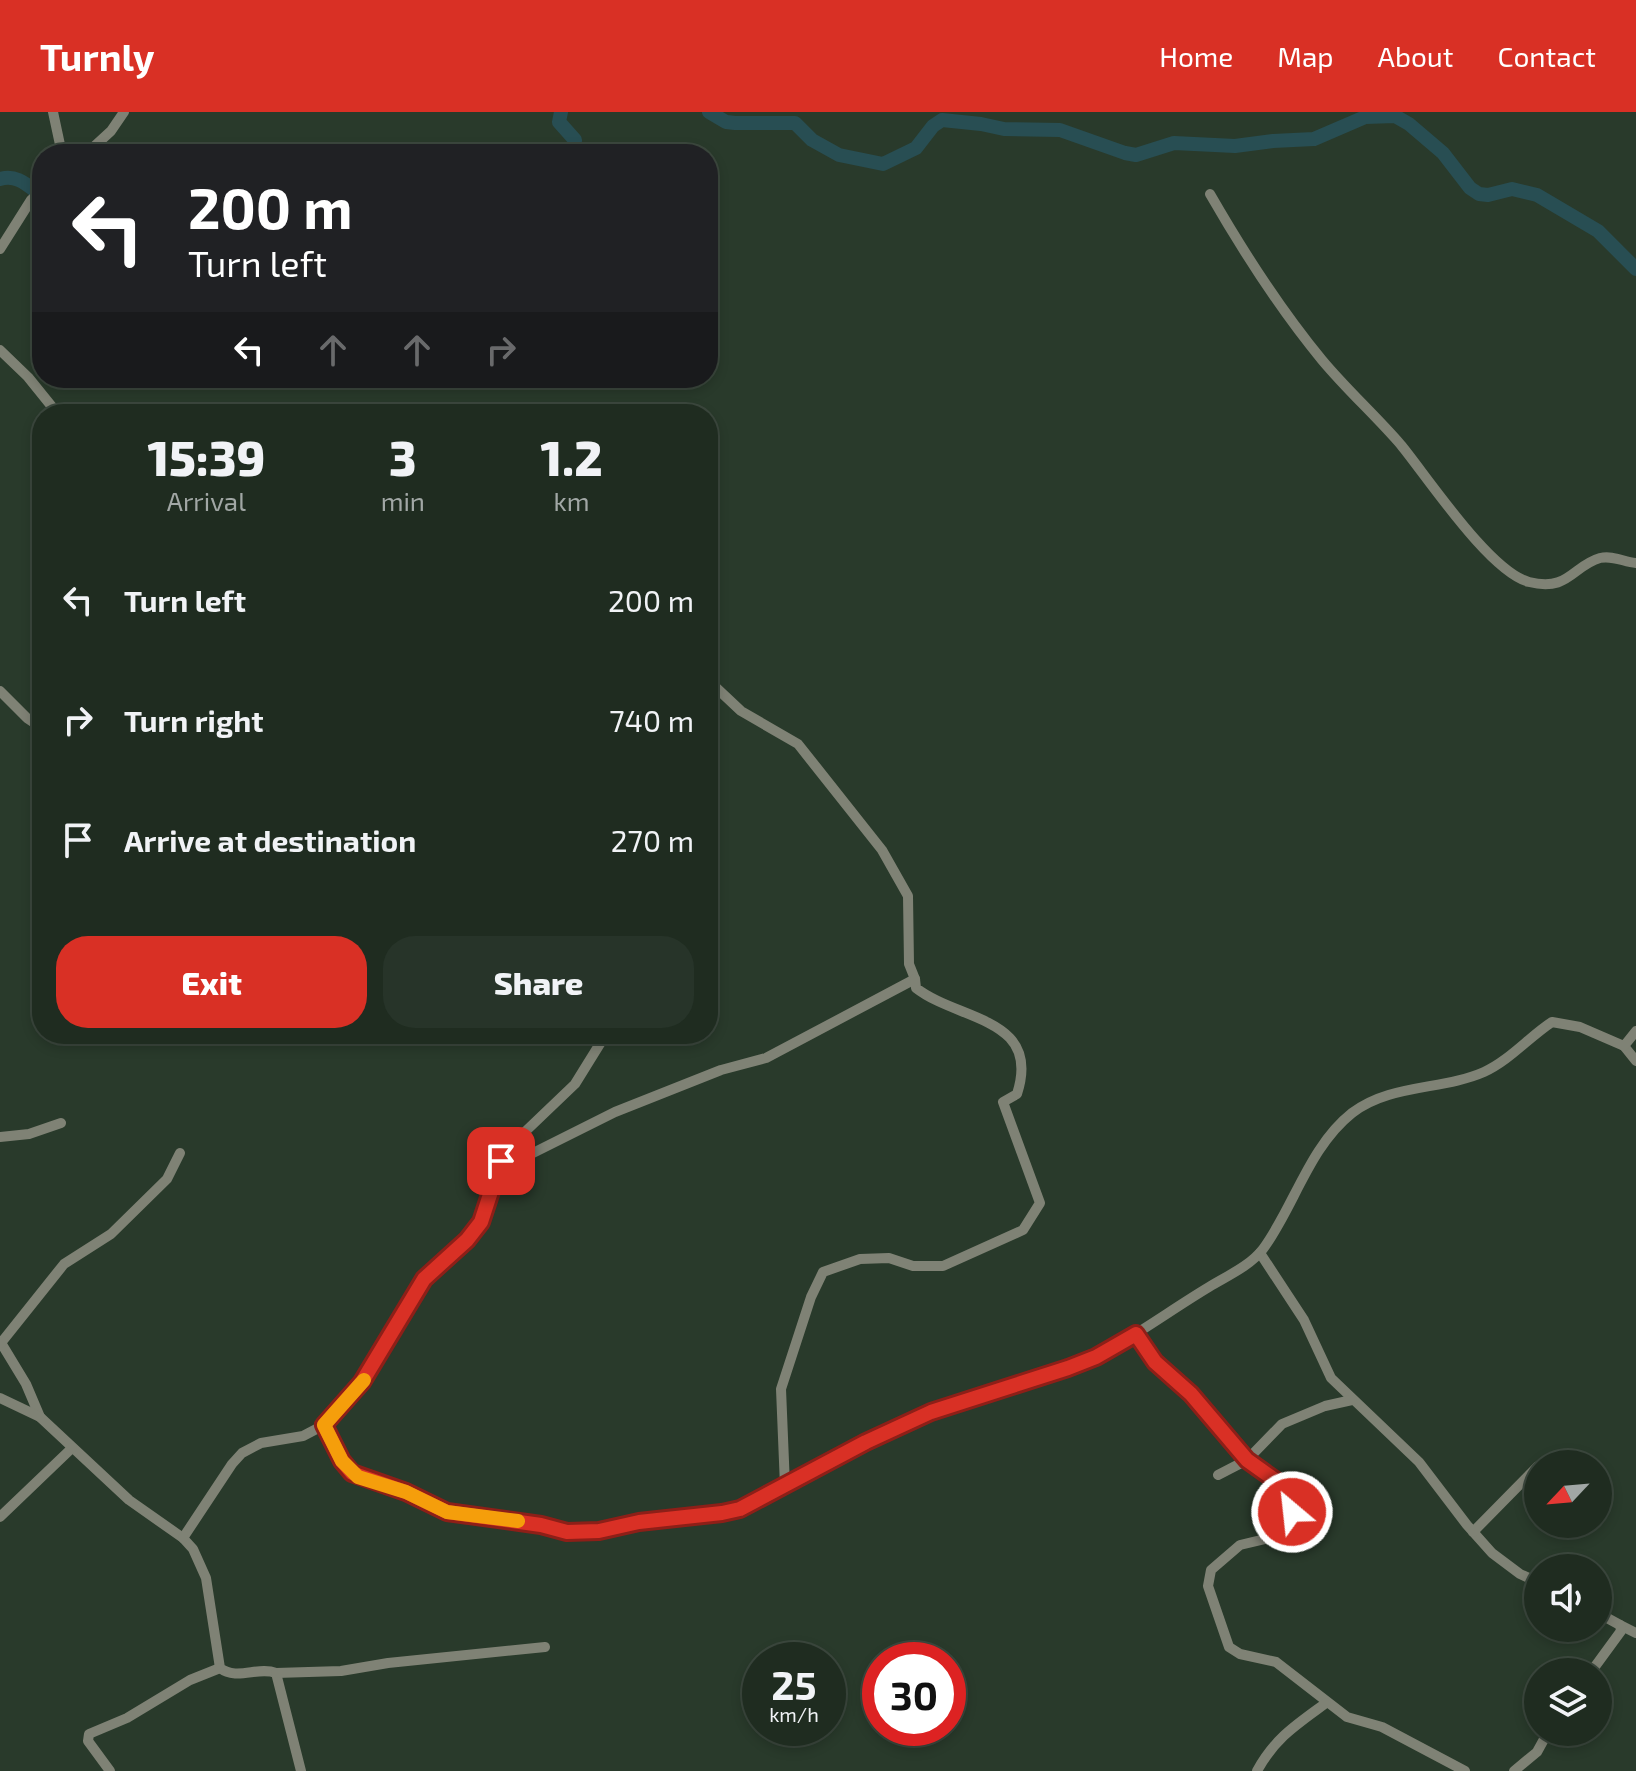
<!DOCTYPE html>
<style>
:root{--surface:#1f2c20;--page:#273429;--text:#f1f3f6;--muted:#a1a7a5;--line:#3c483e;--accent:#d93025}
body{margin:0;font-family:"Exo 2",sans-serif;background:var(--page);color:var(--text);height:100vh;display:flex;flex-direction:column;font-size:30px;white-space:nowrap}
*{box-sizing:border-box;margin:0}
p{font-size:26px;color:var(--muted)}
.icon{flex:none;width:44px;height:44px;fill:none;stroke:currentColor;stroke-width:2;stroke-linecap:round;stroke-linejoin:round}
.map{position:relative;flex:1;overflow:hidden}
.side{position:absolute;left:32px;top:292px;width:686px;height:640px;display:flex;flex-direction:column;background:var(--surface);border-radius:32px;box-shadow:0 4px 12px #0003,0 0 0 2px var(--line)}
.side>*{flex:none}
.hud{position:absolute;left:32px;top:32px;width:686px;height:244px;border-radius:32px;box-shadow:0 4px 12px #0003,0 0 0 2px var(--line);background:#202124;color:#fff;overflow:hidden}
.needle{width:52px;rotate:244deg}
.controls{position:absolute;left:1524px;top:1338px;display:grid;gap:16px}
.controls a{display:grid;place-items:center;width:88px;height:88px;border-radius:50%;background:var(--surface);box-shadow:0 4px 12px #0003,0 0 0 2px var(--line);font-size:40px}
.speed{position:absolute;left:742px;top:1530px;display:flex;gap:16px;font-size:40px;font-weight:700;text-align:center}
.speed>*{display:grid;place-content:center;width:104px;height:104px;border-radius:50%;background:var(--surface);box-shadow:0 4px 12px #0003,0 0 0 2px var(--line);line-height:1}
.speed small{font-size:20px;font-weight:400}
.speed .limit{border:12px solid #d22;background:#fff;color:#111}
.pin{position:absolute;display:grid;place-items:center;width:68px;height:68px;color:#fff;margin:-34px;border-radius:16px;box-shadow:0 4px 12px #0006}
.me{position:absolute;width:88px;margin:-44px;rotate:332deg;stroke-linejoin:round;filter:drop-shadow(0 0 6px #0008)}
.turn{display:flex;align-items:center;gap:28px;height:168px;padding:0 24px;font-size:36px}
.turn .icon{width:104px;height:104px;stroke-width:2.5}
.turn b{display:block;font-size:56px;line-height:68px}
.lanes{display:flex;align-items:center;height:76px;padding:0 24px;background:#0003;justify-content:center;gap:40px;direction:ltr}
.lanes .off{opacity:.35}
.eta{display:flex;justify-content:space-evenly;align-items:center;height:136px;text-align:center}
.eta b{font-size:48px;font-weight:800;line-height:56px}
.action{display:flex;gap:16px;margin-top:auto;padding:16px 24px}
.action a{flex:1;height:92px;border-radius:32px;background:var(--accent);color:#fff;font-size:32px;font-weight:800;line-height:92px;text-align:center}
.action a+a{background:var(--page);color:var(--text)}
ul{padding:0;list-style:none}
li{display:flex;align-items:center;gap:24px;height:120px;padding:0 24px}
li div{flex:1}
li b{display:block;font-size:30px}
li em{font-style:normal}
header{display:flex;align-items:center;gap:48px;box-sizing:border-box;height:112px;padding:0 40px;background:var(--accent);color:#fff}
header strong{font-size:38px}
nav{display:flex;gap:44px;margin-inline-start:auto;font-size:28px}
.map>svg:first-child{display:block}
</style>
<header>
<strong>Turnly</strong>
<nav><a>Home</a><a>Map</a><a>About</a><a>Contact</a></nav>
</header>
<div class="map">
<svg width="1636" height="1659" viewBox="0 0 1636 1659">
<rect width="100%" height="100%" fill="#293a2b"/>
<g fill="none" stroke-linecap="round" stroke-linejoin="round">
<g stroke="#284e53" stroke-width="14">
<path d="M561 0 559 10 575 28 574 42"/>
<path d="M709 0 726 10 735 11H795L812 28 839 43 883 52 916 36 933 14 942 8 981 12 1004 17 1060 18 1125 41 1136 43 1174 31 1235 34 1273 29 1314 27 1365 5 1395 4 1409 12 1443 41 1470 76 1479 82 1488 83 1512 77 1537 83 1598 119 1636 157"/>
<path d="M0 67C18 62 28 74 42 84"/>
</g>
<g stroke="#7f8275" stroke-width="10">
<path d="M53 0 62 42"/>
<path d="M86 42 111 19 124 0"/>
<path d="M1210 82C1244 141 1279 196 1322 248 1347 278 1376 304 1401 333 1428 366 1490 460 1529 470 1569 480 1572 454 1600 446 1613 443 1624 450 1636 451"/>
<path d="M0 137 31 88 42 78"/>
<path d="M0 238 28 265 53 296"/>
<path d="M0 579 27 606 42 616"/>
<path d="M1624 934 1636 949"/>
<path d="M0 1025 29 1022 61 1011"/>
<path d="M499 1058 615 1000 721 958 766 946 915 867 909 852 908 784 882 738 798 632 741 599 708 568"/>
<path d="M1260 1141 1304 1208 1331 1266 1419 1350 1467 1413 1492 1441 1520 1462 1538 1470"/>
<path d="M1136 1222 1155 1250 1191 1282 1247 1348 1282 1373 1293 1389 1287 1409 1274 1425 1240 1433 1211 1458 1208 1474 1229 1535 1240 1542 1276 1550 1347 1605 1382 1615 1465 1659"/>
<path d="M0 1229 26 1272 40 1305"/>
<path d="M1 1231 64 1152 111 1122 167 1067 180 1041"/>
<path d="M0 1286 40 1305 129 1388 183 1426 193 1437 206 1466 220 1556C237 1569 258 1554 276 1561L301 1659"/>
<path d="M324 1313 342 1349 352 1361 406 1380 447 1400 541 1413 567 1420 599 1419 639 1410 722 1401 740 1397C803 1365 864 1328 929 1301 1001 1271 1069 1263 1137 1221 1161 1206 1184 1190 1209 1175 1227 1164 1250 1154 1263 1137 1294 1095 1309 1035 1352 1001 1389 972 1443 978 1484 960 1510 948 1529 925 1552 910L1580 915 1624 934 1636 919"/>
<path d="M1218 1363 1247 1348 1282 1312 1325 1294 1352 1288"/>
<path d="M785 1374 781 1277 811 1185 823 1160 860 1147 889 1146 913 1154H943L1023 1118 1040 1091 1003 990 1017 982C1042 905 958 909 916 876L915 867"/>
<path d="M0 1405 72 1336"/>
<path d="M1473 1420 1538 1354"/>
<path d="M183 1426 232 1352 242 1341 261 1331 303 1324 324 1313 362 1270 424 1167 460 1135 481 1110 507 1037 575 972 606 922"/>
<path d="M1620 1513 1636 1521"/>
<path d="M1591 1560 1621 1519 1620 1513 1598 1501"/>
<path d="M276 1561 341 1559 388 1551 545 1535"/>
<path d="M110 1659 88 1629 89 1622 127 1606 190 1568 220 1556"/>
<path d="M1257 1659C1275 1626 1296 1613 1326 1591"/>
<path d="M1514 1659 1537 1640 1548 1620"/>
</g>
</g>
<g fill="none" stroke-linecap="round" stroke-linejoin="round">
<g stroke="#8d1f18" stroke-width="20">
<path id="route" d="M501 1049 481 1110 467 1128 424 1167 362 1270 324 1313 342 1349 352 1361 406 1380 447 1400 541 1413 567 1420 599 1419 639 1410 722 1401 740 1397 866 1330 931 1300 1068 1256 1096 1245 1136 1222 1155 1250 1191 1282 1247 1348 1282 1373 1293 1389 1292 1400"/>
</g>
<use href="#route" stroke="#d93025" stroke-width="14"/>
<path stroke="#f59e0b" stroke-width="14" d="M364 1268 324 1313 342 1349 358 1365 406 1380 447 1400 518 1409"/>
</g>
</svg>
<div class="controls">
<a><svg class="needle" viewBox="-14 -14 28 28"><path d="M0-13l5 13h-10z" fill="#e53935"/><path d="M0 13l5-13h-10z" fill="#a1a7a5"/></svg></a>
<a><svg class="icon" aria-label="sound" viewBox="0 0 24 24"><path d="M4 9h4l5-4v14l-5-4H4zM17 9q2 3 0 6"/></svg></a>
<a><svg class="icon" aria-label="layers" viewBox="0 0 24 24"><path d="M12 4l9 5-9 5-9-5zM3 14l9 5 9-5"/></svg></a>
</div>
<div class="speed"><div>25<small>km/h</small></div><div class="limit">30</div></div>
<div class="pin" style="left:501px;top:1049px;background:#d93025"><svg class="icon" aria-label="arrive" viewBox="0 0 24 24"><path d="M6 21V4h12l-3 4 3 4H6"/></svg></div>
<svg class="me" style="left:1292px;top:1400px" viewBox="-20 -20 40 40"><circle r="17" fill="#d93025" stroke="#fff" stroke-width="3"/><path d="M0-11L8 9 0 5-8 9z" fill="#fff"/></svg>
<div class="hud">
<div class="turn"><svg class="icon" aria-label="left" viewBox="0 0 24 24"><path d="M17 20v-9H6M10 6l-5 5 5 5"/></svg><div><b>200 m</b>Turn left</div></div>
<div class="lanes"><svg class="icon" aria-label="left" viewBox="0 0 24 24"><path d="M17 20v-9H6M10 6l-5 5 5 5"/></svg><svg class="icon off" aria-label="ahead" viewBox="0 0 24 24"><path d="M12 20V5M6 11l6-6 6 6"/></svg><svg class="icon off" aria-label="ahead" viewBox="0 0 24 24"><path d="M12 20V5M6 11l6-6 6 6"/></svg><svg class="icon off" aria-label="right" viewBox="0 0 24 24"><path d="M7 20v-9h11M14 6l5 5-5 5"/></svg></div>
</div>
<section class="side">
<div class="eta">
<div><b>15:39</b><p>Arrival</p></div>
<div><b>3</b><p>min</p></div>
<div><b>1.2</b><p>km</p></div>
</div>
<ul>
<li><svg class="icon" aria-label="left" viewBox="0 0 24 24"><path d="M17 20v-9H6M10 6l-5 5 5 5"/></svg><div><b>Turn left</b></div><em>200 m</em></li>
<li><svg class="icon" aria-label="right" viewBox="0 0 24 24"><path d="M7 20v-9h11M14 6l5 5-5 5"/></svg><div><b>Turn right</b></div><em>740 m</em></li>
<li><svg class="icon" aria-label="arrive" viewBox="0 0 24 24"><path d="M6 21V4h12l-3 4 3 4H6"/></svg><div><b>Arrive at destination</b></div><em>270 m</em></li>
</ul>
<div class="action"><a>Exit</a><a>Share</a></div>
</section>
</div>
